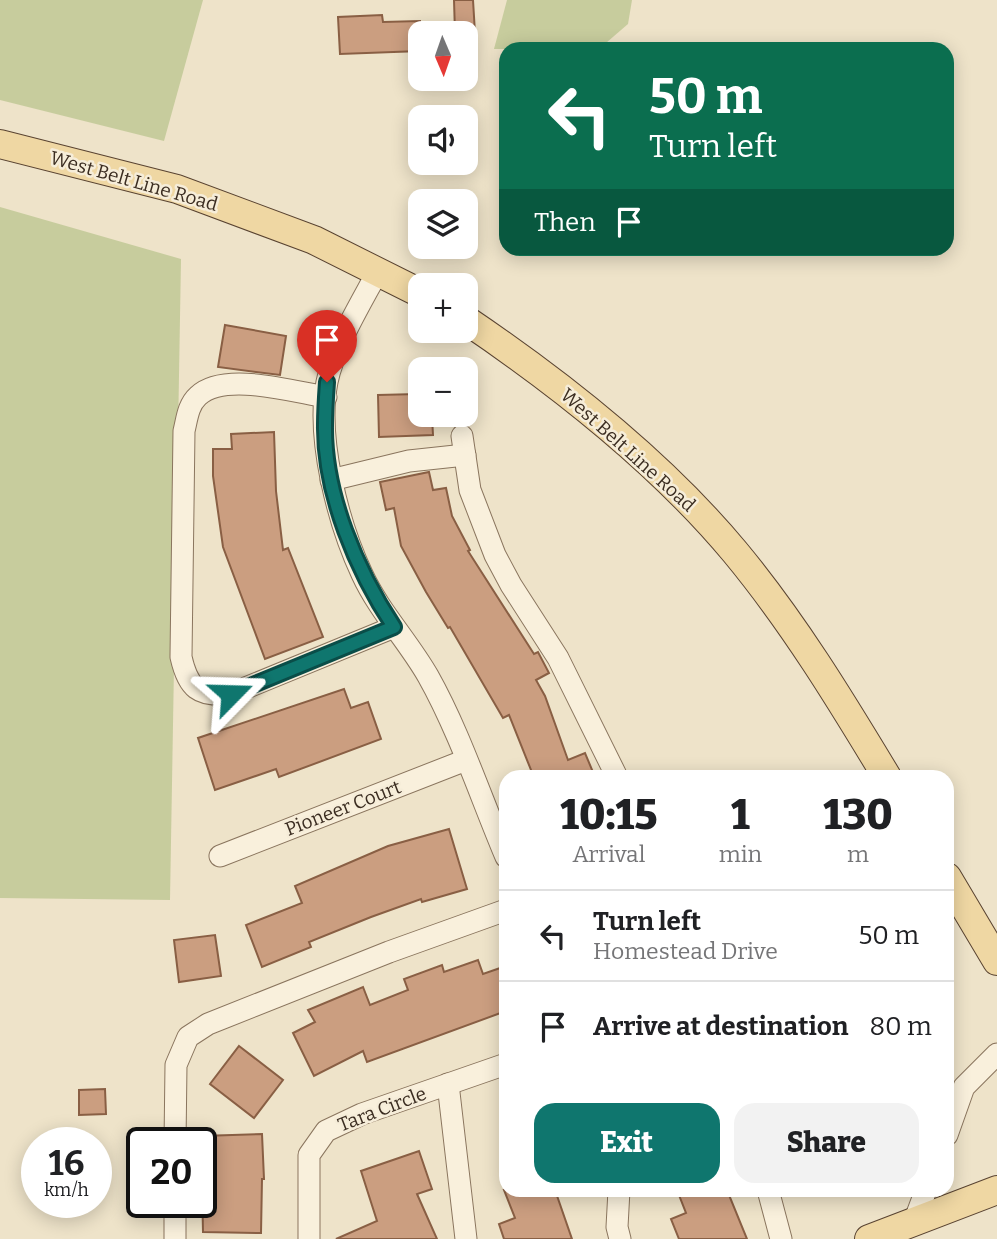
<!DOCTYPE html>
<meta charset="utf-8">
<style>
:root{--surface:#fff;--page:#f2f2f2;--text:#202124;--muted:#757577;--line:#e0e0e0;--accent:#0f766e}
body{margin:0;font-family:Bitter,serif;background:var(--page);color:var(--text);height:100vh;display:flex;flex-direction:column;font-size:26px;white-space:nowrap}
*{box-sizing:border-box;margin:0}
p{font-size:23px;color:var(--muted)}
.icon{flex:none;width:38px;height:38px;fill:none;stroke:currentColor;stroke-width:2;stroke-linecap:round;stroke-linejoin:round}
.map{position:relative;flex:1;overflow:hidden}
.drawer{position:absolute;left:499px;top:770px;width:455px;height:427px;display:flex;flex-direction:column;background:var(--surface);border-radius:21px;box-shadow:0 4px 18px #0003}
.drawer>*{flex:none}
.banner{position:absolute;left:499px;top:42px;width:455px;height:214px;border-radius:21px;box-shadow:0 4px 18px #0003;background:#0b6e4f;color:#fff;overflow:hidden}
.needle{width:46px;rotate:178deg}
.fabs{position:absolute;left:408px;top:21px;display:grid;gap:14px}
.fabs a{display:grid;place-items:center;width:70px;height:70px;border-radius:14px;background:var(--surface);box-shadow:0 4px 18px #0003;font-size:35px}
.speed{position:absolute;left:21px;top:1127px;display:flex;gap:14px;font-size:35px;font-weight:700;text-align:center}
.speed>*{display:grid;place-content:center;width:91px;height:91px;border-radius:50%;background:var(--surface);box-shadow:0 4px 18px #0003;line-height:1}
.speed small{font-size:18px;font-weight:400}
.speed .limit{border:4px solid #111;border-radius:10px;background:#fff;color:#111}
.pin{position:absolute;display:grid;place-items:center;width:60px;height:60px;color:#fff;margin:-72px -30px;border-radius:50% 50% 50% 0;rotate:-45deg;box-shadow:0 0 7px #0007}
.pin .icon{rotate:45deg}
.me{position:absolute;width:77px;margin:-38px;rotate:68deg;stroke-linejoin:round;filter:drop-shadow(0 0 5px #0008)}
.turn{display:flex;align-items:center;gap:24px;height:147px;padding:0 35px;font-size:32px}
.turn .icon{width:91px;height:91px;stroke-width:2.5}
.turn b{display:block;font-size:49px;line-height:60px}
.then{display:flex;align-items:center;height:66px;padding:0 35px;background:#0003;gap:14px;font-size:26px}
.eta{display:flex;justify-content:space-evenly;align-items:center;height:119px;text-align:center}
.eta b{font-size:42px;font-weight:800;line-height:49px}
.action{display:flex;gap:14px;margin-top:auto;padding:14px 35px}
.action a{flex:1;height:80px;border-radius:21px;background:var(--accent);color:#fff;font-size:28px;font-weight:800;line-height:80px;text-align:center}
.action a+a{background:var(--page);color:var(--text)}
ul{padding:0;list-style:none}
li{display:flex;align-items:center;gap:21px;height:91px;padding:0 35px;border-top:2px solid var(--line)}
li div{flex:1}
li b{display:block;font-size:26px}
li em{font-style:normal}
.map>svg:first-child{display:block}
</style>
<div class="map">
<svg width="997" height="1239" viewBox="0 0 997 1239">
<rect width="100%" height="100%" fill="#eee3c9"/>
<g fill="#c7cc9d">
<path d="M0 0H203L164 141 0 100Z"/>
<path d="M507 0H632L628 24 599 49H494Z"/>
<path d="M0 207 181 259 170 900 0 898Z"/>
</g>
<g fill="#cb9e80" stroke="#895f44" stroke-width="2">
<path d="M454 0H473L475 33H455Z"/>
<path d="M382 15 383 22 420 21V51L340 54 338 17Z"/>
<path d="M225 325 286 336 280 375 218 367Z"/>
<path d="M418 394 419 418 432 417 433 435 379 437 378 395Z"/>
<path d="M274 432 276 491 283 550 288 548 323 637 265 659 223 547 213 476V449H232L231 434Z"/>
<path d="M429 472 433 490 446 488 452 516 470 550 468 551 534 654 538 652 549 673 536 680 545 696 568 760 585 753 595 777H528L533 775 509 715 503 718 450 627 448 628 426 592 401 546 394 508 386 510 380 482Z"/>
<path d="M344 689 351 708 368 702 381 739 279 777 276 769 215 790 198 738Z"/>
<path d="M449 829 467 889 422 902 421 899 371 917 309 942 311 947 262 967 246 925 302 903 295 886 388 846Z"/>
<path d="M215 935 221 976 179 982 174 940Z"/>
<path d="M478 960 483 974 506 966V1011L367 1062 363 1051 314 1076 293 1033 315 1022 308 1010 363 987 370 1005 408 990 404 979 442 965 444 972Z"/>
<path d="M239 1046 283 1080 254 1118 210 1084Z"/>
<path d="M105 1089 106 1114 79 1115V1090Z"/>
<path d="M262 1134 264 1179H262L261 1233 203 1232 201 1136Z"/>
<path d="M419 1151 432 1189 417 1194 437 1239H336L377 1221 361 1171Z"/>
<path d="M504 1190H555L572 1239H504L499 1224 515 1218Z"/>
<path d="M677 1190H727L747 1239H679L671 1219 686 1213Z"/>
</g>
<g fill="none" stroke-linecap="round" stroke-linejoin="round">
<g stroke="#8a755e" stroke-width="23">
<g id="minor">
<path d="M378 271C361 303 334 347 327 382 316 438 338 523 362 574 379 611 408 641 428 676 459 731 481 798 506 857"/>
<path d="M326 397C294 392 224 371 198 396 188 405 187 419 184 431L181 657C188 688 198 697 231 694L394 627"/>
<path d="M462 436 470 490 495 555 511 585 558 658 617 777"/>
<path d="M331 480 409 461 465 455"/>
<path d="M220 856 466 760"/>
<path d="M448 1084 466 1239"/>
<path d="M947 1135 964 1087 997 1054"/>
<path d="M175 1143 176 1065 188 1037 208 1024 389 952 506 910"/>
<path d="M619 1190 617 1227 620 1239"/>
<path d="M768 1190 781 1239"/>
<path d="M914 1222 926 1190"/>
<path d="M175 1239V1202"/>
<path d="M309 1239V1155L326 1131 362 1114 506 1064"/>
</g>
</g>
<g stroke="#594331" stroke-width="30">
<g id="major">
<path d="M0 144 177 189 314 240 420 293"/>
<path d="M466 320C562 385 660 462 735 552 793 622 840 699 887 777"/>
<path d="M947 877 997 961"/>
<path d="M869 1239 997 1190"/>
</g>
</g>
<use href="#minor" stroke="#f9f0dc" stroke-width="21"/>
<use href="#major" stroke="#efd7a3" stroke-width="28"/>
</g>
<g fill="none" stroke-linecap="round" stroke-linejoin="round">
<g stroke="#0a4d48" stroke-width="18">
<path id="route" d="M231 694 394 627C357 571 324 494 325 425 325 411 326 396 327 382"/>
</g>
<use href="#route" stroke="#0f766e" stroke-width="12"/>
</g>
<g text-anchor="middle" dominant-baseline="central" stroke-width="5" stroke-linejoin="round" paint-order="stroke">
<g font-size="19" fill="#3b2d21" stroke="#f6edd9">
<text transform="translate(134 181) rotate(16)">West Belt Line Road</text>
<text transform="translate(628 450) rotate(42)">West Belt Line Road</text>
<text transform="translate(343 808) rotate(-21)">Pioneer Court</text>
<text transform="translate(382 1109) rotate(-21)">Tara Circle</text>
</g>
</g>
</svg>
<div class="fabs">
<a><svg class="needle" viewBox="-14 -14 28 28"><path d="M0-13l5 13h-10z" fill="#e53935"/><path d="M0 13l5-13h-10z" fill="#757577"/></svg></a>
<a><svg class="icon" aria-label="sound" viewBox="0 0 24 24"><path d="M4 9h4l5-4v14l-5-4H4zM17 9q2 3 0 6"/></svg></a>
<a><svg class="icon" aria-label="layers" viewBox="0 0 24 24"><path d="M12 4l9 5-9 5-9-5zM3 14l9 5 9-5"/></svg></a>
<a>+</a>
<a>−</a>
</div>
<div class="speed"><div>16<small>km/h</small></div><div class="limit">20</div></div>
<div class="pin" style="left:327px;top:382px;background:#d93025"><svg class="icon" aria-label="arrive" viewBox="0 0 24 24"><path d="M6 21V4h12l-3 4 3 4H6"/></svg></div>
<svg class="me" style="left:231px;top:694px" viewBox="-20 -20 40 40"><path d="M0-17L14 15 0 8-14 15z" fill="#0f766e" stroke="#fff" stroke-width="4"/></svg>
<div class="banner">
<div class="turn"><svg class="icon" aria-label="left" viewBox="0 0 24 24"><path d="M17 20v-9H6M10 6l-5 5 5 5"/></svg><div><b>50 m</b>Turn left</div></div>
<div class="then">Then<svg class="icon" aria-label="arrive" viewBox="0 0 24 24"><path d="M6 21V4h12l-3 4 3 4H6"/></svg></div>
</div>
<section class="drawer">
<div class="eta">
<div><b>10:15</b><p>Arrival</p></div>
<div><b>1</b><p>min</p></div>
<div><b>130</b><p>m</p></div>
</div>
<ul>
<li><svg class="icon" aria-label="left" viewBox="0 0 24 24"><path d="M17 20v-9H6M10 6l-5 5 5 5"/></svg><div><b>Turn left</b><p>Homestead Drive</p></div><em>50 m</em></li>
<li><svg class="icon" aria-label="arrive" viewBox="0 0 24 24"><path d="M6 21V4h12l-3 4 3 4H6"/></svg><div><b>Arrive at destination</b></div><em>80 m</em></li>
</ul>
<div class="action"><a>Exit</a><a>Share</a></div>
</section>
</div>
